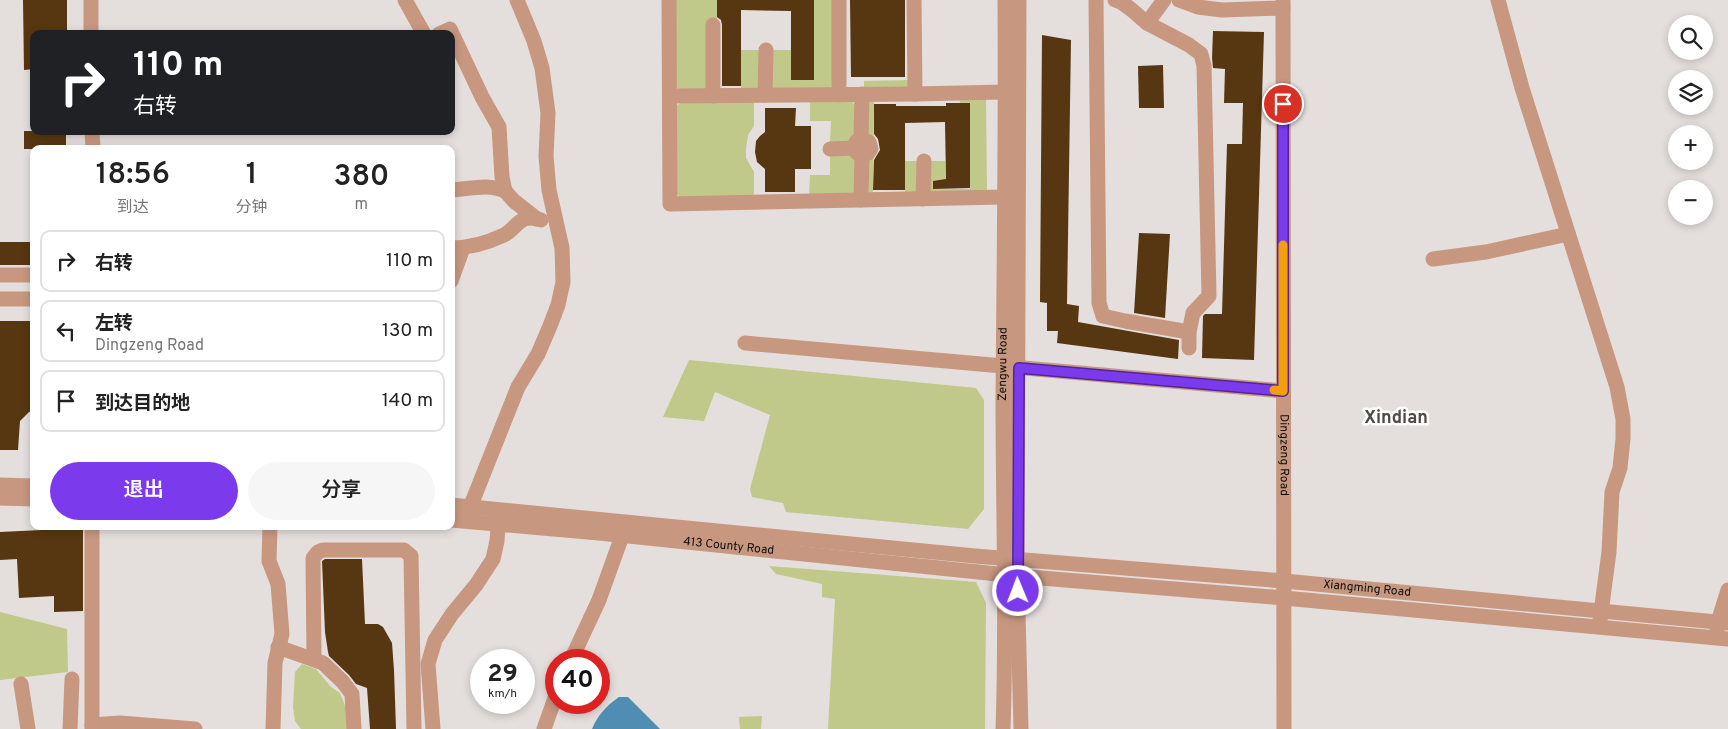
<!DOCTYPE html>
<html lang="zh">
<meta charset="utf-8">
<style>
:root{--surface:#fff;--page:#f6f6f6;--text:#222;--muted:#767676;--line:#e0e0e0;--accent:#7c3aed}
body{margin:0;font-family:Overpass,"Noto Sans SC",sans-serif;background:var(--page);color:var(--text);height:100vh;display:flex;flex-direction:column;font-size:19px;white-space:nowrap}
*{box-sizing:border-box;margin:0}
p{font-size:16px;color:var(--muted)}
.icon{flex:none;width:28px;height:28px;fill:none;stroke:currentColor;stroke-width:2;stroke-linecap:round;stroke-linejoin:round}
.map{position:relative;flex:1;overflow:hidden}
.side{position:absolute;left:30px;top:145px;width:425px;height:385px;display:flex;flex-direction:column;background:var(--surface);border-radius:10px;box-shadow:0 2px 8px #0003}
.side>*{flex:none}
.guide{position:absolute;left:30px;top:30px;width:425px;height:105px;border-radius:10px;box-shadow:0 2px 8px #0003;background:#202124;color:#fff;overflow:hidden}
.tools{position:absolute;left:1668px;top:15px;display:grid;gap:10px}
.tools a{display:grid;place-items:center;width:45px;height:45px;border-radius:50%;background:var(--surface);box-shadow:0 2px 8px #0003;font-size:25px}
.speed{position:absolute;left:470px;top:649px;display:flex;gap:10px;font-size:25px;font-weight:700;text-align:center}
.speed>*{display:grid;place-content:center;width:65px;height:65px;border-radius:50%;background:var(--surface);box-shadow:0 2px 8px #0003;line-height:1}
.speed small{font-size:12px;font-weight:400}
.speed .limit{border:8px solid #d22;background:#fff;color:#111}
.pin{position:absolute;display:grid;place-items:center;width:42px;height:42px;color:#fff;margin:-21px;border:2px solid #fff;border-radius:50%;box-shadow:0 1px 5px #0007}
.me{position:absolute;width:55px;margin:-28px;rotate:359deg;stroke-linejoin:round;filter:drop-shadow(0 0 4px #0008)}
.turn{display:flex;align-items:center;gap:18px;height:105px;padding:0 20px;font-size:22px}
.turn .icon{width:65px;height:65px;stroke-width:2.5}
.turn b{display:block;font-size:35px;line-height:42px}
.eta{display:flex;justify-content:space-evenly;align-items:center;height:85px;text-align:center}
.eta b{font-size:30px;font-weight:600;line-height:35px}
.primary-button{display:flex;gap:10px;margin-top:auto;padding:10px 20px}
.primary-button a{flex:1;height:58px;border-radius:30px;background:var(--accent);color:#fff;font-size:20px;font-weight:600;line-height:58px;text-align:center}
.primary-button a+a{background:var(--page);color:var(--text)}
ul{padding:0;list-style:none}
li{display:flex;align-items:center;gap:15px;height:62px;margin:0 10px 8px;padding:0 10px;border:2px solid var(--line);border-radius:10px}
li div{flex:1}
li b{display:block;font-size:19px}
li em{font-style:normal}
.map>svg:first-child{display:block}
</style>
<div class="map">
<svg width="1728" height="729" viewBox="0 0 1728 729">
<rect width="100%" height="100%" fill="#e4dedc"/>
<g fill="#c0c98a">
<path d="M672 0H717V19H709V91H684L677 88Z"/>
<path d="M814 0H833V82L831 90 771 92 772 50H791V80H814Z"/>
<path d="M741 50H761V91L741 88Z"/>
<path d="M913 80V91H864V81Z"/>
<path d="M959 97H986L987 194 927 196V161H945L946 180 936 188 937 189H970V103H960Z"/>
<path d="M754 100V126L748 135 746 149V158L754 172V198L679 197 675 190 673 112 677 105 683 102Z"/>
<path d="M810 101H852L855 106 856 138 849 143H830L831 121H810Z"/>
<path d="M869 102H874L873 192H905V161H919L920 196 869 195 867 138Z"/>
<path d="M830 154H851L857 161 856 192 851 196H809L810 175H830Z"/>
<path d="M689 360 976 388 984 400V509L968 529 786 512 783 503 752 497 750 489 770 415 715 392 704 421 663 417Z"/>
<path d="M769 566 976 582 986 603 985 729H828L835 599 822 597V584L776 574Z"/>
<path d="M0 612 67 629 68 672 0 680Z"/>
<path d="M302 664 316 669 331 687 340 693 347 711 348 729H301L295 721 293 707 295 672Z"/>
<path d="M762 716 761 729H740L739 717Z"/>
</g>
<path fill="#4f8db3" d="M619 697H628L660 729H592C597 716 607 705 619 697Z"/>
<g fill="#573711">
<path d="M23 0H67V34H34V69L24 70Z"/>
<path d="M717 0H814V80H791V11L741 10V86H722V25L721 20 717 17Z"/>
<path d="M850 0H905V77H851Z"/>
<path d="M1213 31 1264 32 1254 360 1202 358 1203 316 1205 314H1222L1227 144H1242L1243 103H1224L1225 69 1213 68 1212 58Z"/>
<path d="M1042 35 1071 40 1067 304 1079 306 1078 322 1179 340 1178 359 1057 343 1058 331H1047V303L1040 302Z"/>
<path d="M1163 65 1164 108H1139L1138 66Z"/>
<path d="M946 103H970V188L933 189V181L946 179 945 122 905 123V190H873L874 160 880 150 878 139 874 134V104H896V106H946Z"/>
<path d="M765 108H796L795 126H811V169H795V192H765V169L757 162 755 152 756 141 760 136 765 132Z"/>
<rect x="24" y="131" width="42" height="18"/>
<path d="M1139 233 1170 234 1165 318 1134 313Z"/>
<rect x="0" y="242" width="34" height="23"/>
<path d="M0 321H34V411L29 412 20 421 18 450H0Z"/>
<path d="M83 528V611L54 612V596L19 598 17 559 0 560V532Z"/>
<path d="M362 559 365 624H378L383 627 392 643 394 670 396 729H370L367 688 356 684 349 675 329 656 328 652 325 632 322 561 325 559Z"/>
</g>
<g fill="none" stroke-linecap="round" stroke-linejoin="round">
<g stroke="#c79780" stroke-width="15">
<path d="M91 0V34"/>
<path d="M405 0 424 34"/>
<path d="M669 0 670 204 1004 197"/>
<path d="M839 0V95"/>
<path d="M914 0 915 94 1004 92"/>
<path d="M1019 0 1017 576 1021 729"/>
<path d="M1096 0 1099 303 1103 316 1125 321 1189 332"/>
<path d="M1115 0C1125 2 1138 16 1147 23L1164 0"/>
<path d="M1179 0 1198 7 1222 10 1283 8"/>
<path id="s1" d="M1283 0 1284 729"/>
<path d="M1498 0 1522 88 1617 387 1623 419V439L1620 468 1612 492 1609 552 1600 620"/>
<path d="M1147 23 1189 45 1201 54 1204 66 1209 296 1193 313 1189 332V348"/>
<path d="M713 25V96"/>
<path d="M439 34 450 29 482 97 499 127 502 177 505 191 514 201 537 219"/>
<path d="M862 94 861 139 856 142 854 148 856 152 862 156"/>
<path d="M765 95 766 50"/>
<path d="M670 96 915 94"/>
<path d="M92 131 93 149"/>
<path d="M830 149 854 148"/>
<path d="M451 190C470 189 488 183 505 191"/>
<path d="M923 199 924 161"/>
<path d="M861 200 862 156 868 153 871 149 869 142 861 139"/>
<path d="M451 248C470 248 487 243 504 235 517 229 519 212 541 220"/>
<path d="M1433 259 1486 252 1568 234"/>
<path d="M0 275H34"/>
<path d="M451 281 463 248"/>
<path d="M0 299H34"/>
<path d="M745 343 1283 391"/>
<path d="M0 485 34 486"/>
<path d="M0 498 34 499"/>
<path id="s2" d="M451 505 975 556 1284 581 1728 623"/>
<path d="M467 515 518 387 538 354 550 326 558 305 563 282 562 248 549 190 546 156 548 113 542 68 534 41 517 0"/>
<path id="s3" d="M451 520 599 533 1017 576 1284 598 1728 639"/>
<path d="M92 526V729"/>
<path d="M270 526 269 561 278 584 282 634 275 663 273 729"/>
<path d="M1717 631 1718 622 1728 590"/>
<path d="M278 647 323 663 343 682 352 694 354 729"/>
<path d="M314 658 313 558 318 552 323 550H404L411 556 414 729"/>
<path d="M571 660 599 600 622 536"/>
<path d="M21 684 28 729"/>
<path d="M92 725 120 723 195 729"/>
<path d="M70 729 72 679"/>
<path d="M433 729 428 664 435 640 452 614 476 585 493 559 497 541 499 516"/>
<path d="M544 729 556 695"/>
<path id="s4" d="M1003 729C1007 619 1003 510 1003 400 1004 267 1006 133 1005 0"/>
</g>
</g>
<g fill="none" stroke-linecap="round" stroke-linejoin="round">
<g stroke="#51269a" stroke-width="12">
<path id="route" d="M1018 591 1019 368 1283 391V104"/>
</g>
<use href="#route" stroke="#7c3aed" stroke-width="9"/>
<path stroke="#f59e0b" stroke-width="9" d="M1274 390 1283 391V245"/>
</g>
<g text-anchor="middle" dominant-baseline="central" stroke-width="5" stroke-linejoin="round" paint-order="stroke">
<g font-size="12" fill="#0d0b0a" stroke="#fff">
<text stroke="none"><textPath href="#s4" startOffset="365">Zengwu Road</textPath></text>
<text stroke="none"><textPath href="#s1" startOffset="455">Dingzeng Road</textPath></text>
<text stroke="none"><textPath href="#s3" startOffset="279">413 County Road</textPath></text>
<text stroke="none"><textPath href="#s2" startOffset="920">Xiangming Road</textPath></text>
</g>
<g font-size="18" font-weight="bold" fill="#4e4947" stroke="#fff">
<text x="1396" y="418">Xindian</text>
</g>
</g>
</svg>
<div class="tools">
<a><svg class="icon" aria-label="search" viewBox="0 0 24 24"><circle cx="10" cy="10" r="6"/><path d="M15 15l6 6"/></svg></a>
<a><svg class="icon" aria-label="layers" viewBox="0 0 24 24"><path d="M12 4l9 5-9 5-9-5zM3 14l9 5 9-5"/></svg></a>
<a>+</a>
<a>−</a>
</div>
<div class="speed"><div>29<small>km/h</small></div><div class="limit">40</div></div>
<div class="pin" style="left:1283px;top:104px;background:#d93025"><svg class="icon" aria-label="arrive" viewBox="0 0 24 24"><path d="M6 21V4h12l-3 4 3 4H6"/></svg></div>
<svg class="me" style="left:1018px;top:591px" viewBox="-20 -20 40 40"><circle r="17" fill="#7c3aed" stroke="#fff" stroke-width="3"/><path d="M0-11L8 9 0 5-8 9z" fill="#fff"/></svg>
<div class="guide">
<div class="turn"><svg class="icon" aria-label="right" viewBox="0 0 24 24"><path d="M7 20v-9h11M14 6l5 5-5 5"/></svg><div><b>110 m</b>右转</div></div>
</div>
<section class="side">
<div class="eta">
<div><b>18:56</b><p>到达</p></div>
<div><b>1</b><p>分钟</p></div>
<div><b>380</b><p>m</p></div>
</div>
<ul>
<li><svg class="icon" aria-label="right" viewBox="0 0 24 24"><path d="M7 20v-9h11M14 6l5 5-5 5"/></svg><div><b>右转</b></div><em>110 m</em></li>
<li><svg class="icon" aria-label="left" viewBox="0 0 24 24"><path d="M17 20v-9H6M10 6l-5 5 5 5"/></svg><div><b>左转</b><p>Dingzeng Road</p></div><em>130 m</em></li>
<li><svg class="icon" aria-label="arrive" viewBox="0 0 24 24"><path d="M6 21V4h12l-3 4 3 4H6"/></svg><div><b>到达目的地</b></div><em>140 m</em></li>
</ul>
<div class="primary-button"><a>退出</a><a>分享</a></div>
</section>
</div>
